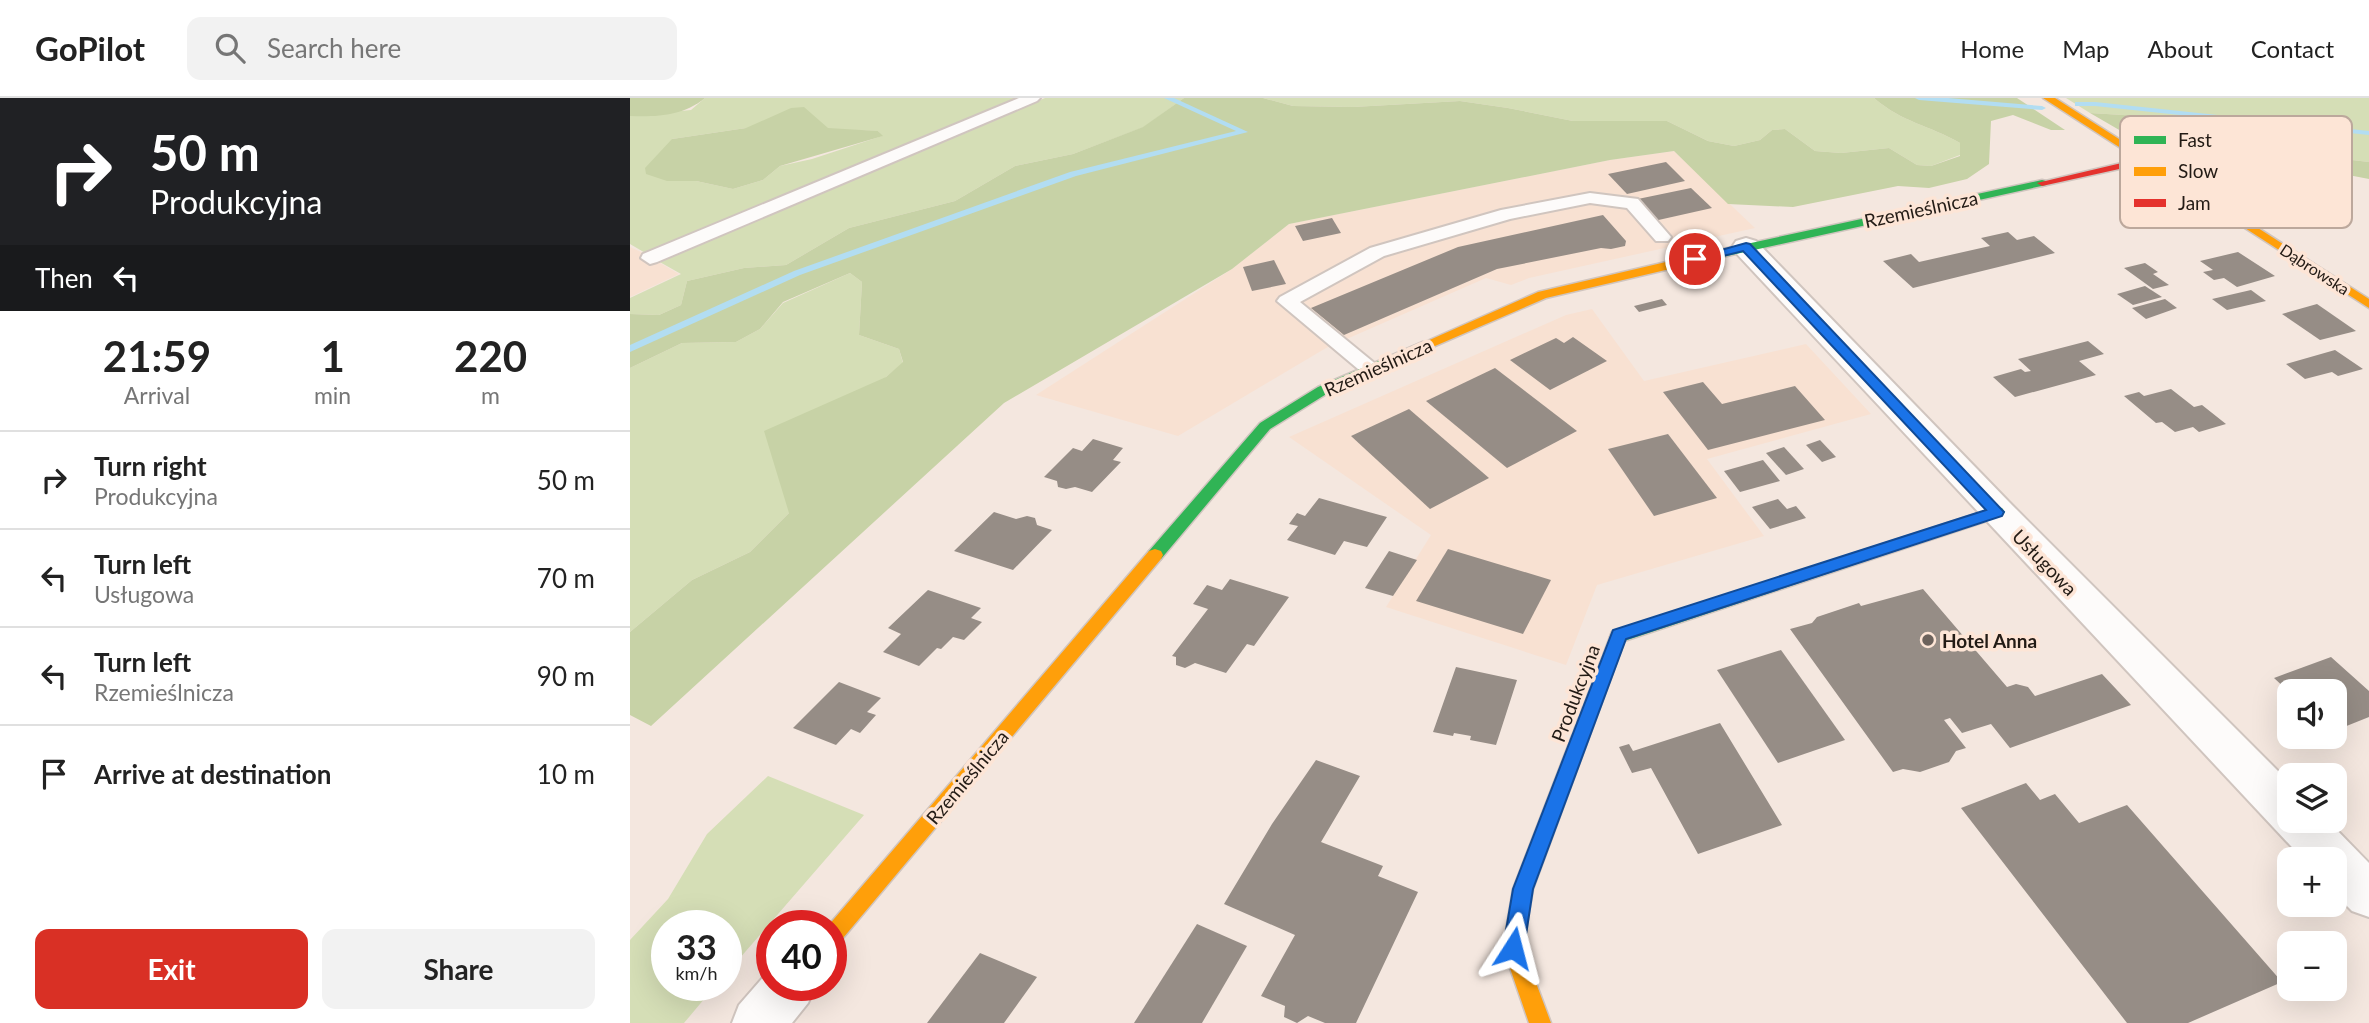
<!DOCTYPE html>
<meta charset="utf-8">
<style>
:root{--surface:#fff;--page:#f2f2f2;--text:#222;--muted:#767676;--line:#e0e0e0;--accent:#d93025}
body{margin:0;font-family:Lato,sans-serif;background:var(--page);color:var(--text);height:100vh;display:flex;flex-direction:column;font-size:26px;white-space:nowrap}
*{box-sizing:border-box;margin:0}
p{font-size:23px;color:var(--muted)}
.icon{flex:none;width:38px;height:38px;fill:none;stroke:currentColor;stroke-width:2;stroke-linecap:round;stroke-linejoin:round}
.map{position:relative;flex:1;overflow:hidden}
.side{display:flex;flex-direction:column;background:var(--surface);width:630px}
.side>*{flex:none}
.banner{background:#202124;color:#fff;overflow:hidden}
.buttons{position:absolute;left:1647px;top:581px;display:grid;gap:14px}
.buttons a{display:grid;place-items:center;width:70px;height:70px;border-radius:14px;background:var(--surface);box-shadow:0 7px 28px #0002;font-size:35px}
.speed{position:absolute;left:21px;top:812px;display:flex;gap:14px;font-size:35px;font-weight:700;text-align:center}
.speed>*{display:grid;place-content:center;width:91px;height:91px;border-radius:50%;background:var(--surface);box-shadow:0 7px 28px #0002;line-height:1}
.speed small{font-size:18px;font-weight:400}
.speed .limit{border:10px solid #d22;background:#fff;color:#111}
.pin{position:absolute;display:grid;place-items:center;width:60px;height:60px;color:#fff;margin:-30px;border:4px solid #fff;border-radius:50%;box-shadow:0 2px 7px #0007}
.me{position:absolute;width:77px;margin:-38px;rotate:9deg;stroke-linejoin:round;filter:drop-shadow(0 0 5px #0008)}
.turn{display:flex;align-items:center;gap:24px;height:147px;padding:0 35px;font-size:32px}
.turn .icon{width:91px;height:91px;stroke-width:2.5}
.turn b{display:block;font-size:49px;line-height:60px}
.then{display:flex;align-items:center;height:66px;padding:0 35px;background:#0003;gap:14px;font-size:26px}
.eta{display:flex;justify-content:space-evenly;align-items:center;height:119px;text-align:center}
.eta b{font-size:42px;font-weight:700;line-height:49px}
.button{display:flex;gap:14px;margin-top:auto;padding:14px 35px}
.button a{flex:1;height:80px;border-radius:14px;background:var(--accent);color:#fff;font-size:28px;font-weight:700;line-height:80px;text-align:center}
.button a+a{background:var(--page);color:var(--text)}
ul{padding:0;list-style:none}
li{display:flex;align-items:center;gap:21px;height:98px;padding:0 35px;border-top:2px solid var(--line)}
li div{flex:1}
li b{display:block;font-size:26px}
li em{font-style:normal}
header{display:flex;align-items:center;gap:42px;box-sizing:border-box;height:98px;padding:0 35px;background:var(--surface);border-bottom:2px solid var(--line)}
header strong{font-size:33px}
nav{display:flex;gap:38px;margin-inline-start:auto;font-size:24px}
.search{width:490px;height:63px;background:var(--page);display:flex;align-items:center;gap:18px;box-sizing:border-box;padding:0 24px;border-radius:14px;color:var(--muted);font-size:26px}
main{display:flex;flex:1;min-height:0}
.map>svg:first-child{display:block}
</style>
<header>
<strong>GoPilot</strong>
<div class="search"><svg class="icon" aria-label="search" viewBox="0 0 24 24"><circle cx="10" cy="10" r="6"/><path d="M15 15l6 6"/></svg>Search here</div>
<nav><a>Home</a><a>Map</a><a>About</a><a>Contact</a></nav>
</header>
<main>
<section class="side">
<div class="banner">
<div class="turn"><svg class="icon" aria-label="right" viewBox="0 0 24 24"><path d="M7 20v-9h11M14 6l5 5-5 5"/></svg><div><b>50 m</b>Produkcyjna</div></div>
<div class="then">Then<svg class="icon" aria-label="left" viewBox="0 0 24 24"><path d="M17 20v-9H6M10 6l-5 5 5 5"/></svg></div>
</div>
<div class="eta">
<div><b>21:59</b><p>Arrival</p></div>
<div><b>1</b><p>min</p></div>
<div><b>220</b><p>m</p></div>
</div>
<ul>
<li><svg class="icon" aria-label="right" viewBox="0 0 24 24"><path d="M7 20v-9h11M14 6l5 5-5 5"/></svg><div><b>Turn right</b><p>Produkcyjna</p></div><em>50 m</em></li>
<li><svg class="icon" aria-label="left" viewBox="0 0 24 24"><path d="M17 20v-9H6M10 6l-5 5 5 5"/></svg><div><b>Turn left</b><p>Usługowa</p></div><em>70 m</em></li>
<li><svg class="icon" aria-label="left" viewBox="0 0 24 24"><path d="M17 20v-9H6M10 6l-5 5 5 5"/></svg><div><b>Turn left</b><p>Rzemieślnicza</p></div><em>90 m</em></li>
<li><svg class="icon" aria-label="arrive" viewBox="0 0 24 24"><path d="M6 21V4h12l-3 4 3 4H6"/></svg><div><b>Arrive at destination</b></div><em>10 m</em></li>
</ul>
<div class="button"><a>Exit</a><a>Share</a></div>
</section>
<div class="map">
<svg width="1739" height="925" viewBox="0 0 1739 925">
<rect width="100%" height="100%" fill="#f4e7df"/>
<g fill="#f8e1d2">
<path d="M1044 53 1125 130 899 180 881 187 856 180 696 250 548 338 406 297 602 171 659 126 980 62Z"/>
<path d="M0 149 11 154 49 176 0 199Z"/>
<path d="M962 211 1014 283 1176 246 1241 316 1077 361 1134 438 967 487 936 567 756 509 801 437 659 339 936 217Z"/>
</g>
<g fill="#d5deb6" fill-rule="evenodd">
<path d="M75 0H392L17 156 0 146V18L61 12ZM116 30 248 33 252 38 182 61 150 68 133 82 103 91 66 83H37L42 41Z"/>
<path d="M415 0H554L514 29 443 56 385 68 325 103 219 130 156 167 114 170 57 183 51 207 29 217 0 216V200L51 176 28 163Z"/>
<path d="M633 0H1244C1273 25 1299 27 1330 45V57L1301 68 1287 67 1259 50 1211 55 1185 53 1155 31 1142 32 1130 42 1104 48 1078 43 1037 23H943L878 10 830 3 723 9 663 8Z"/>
<path d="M1436 0H1739V64L1671 56 1581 30 1526 19 1460 15Z"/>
<path d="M220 175 232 184 229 237 269 251 273 265 256 279 159 415 120 454 62 482 0 534V270L52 245 106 244 130 231 153 205Z"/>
<path d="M138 678 234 717 96 876V828H37V887H86L54 925H0V842L38 801 77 736Z"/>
</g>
<g fill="#c7d2a6">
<path d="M0 0H75C53 18 27 19 0 18Z"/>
<path d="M554 0H633L663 8 723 9 830 3 878 10 943 23H1037L1078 43 1104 48 1130 42 1142 32 1155 31 1185 53 1211 55 1259 50 1287 67 1301 68 1330 58V45C1299 27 1273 25 1244 0H1387L1435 32H1421L1383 17 1361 23 1359 66 1337 81 1299 90 1268 88 1163 109 1098 106 1044 53 980 62 659 126 602 171 374 305 21 628 0 617V534L62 482 120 454 159 415 134 333 256 279 273 264 269 251 229 237 232 184 220 175 153 204 130 231 106 244 52 245 0 270V216L29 217 51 207 57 183 114 170 156 167 219 130 325 103 385 68 443 56 513 29Z"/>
<path d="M174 9 198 30 248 33 253 38 150 68 133 82 103 91 66 83H37L16 76 15 70 42 41 116 30 161 10Z"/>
<path d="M1460 15 1526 19 1581 30 1671 56 1739 64V81L1491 33Z"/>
</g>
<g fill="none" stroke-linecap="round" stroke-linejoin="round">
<g fill="#b2ddf2" fill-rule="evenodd">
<path d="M534 0H544L618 34 446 78 170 177 0 254V247L164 173 440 74 606 33Z"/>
<path d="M1285 0H1318L1412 8 1416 10 1412 12 1289 2Z"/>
<path d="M1445 4H1465L1739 33V37L1465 8H1445Z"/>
</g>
</g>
<g fill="#968d86">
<path d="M1036 64 1055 83 997 96 978 76Z"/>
<path d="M1061 90 1082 110 1024 123 1003 102Z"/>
<path d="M973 117 996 143 995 148 981 151 971 150 867 171 714 237 681 210 828 149Z"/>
<path d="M702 120 711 135 673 143 665 128Z"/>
<path d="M1378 134 1387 142 1404 138 1425 155 1283 190 1253 163 1281 156 1289 164 1360 148 1351 140Z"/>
<path d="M1608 154 1645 178 1607 189 1594 180 1584 182 1573 174 1583 172 1570 163Z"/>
<path d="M644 162 656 186 622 193 613 169Z"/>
<path d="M1515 165 1528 174 1523 176 1539 187 1523 191 1494 170Z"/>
<path d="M1515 188 1532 199 1503 207 1487 196Z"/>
<path d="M1621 192 1636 203 1597 212 1582 201Z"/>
<path d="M1032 201 1037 207 1009 214 1004 208Z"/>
<path d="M1535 201 1547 210 1516 221 1502 210Z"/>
<path d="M1687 206 1726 233 1690 242 1652 216Z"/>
<path d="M943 239 977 263 920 292 880 262 926 240 934 245Z"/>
<path d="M1458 243 1474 256 1449 263 1466 277 1385 299 1363 279 1391 271 1395 274 1401 273 1388 261Z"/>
<path d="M1705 252 1733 271 1708 278 1702 274 1675 281 1656 266Z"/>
<path d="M865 270 947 333 877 370 796 303Z"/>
<path d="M1073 284 1092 306 1165 288 1195 322 1078 352 1033 294Z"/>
<path d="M1541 291 1564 309 1572 307 1596 326 1569 334 1563 329 1545 334 1532 324 1526 325 1494 298 1509 294 1514 298Z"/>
<path d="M779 311 859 380 800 411 721 338Z"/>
<path d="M1038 336 1087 400 1024 418 978 351Z"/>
<path d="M463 341 493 350 483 362 491 364 462 394 445 389 436 391 428 389 427 383 414 379 443 350 452 353Z"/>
<path d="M1190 342 1206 359 1192 364 1176 347Z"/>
<path d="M1154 349 1174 371 1156 377 1136 355Z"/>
<path d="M1133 362 1150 383 1110 394 1094 373Z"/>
<path d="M689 400 735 413 757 419 737 449 714 443 705 457 657 442 668 428 659 426 667 415 675 418Z"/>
<path d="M1148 401 1157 411 1166 408 1176 420 1140 431 1122 409Z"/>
<path d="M364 414 386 421 397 418 405 420 407 427 422 432 383 472 324 453Z"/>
<path d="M818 451 921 482 893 536 786 503Z"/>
<path d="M759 453 787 462 763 498 735 490Z"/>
<path d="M600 481 659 499 624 548 617 546 596 575 565 565 555 570 546 567V559L542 558 578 511 563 506 577 487 592 492Z"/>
<path d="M1293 491 1377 589 1386 586 1398 589 1405 598 1472 576 1501 607 1380 650 1361 626 1332 635 1320 620 1314 622 1336 650 1326 653 1319 664 1290 674 1273 671 1263 674 1160 531 1182 525 1187 519 1229 505 1231 508Z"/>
<path d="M298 492 351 510 341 520 352 524 334 542 323 539 311 551 307 550 289 568 253 554 271 536 258 530Z"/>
<path d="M1151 552 1215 642 1148 665 1087 572Z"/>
<path d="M1701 559 1739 593V619L1704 633V593H1658L1644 580Z"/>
<path d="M826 569 887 582 866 647 840 642 841 638 824 635 823 638 803 634Z"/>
<path d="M209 584 251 600 237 614 246 617 230 635 221 631 206 647 163 630Z"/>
<path d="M1090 625 1152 727 1068 756 1021 670 1002 675 989 649 999 646 1003 653Z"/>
<path d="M686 662 730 678 691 744 753 768 748 778 788 794 726 925H695L678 918 667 925 654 919 655 908 631 898 665 837 594 806 642 726Z"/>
<path d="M1396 685 1410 702 1425 696 1449 725 1497 707 1652 884 1558 925H1497L1331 710Z"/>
<path d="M567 826 617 848 572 925H504Z"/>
<path d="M350 855 407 879 374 925H297Z"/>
</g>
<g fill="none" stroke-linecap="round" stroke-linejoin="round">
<g stroke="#d0c5bf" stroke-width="4">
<g id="lane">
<path d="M389 0H410L407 3 27 164 20 166 11 160 13 156Z"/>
<path d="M960 95 1008 101 1041 139 1038 143H1026L997 110 960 105 880 121 754 158 670 204 748 268 751 272 748 276H734L647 203 650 199 740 150 871 112Z"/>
</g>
</g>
<g stroke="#d0c5bf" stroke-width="4">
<g id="street">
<path d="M1116 140 1126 143 1380 405 1659 684V723H1698L1739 765V819L1722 813 1704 795V761H1673L1106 155 1102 149 1106 143Z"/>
<path d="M142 869V887H186L178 905 162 925H102L109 907Z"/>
</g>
</g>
<g stroke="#d0c5bf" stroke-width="3">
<g id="fast">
<path d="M1412 82 1416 83V87L1070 164 1064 160 1070 156Z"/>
<path d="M793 244 800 248 798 251 698 295 640 331 531 461H519L517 457 519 453 630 325 688 289Z"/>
<path d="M1367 409 1372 410 1375 414 1372 418 988 545 982 544 980 539 982 534Z"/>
</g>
</g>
<g stroke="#d0c5bf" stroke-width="3">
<g id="slow">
<path d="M1413 0H1425L1739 201V210Z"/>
<path d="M1070 156 1076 160 1074 163 916 200 798 251H788L786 248 908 194Z"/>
<path d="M525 451 531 453 533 457 531 461 208 846 201 849V828H198L519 453Z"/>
<path d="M988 533 994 534 996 539 903 791 893 850 921 925H899L873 850 883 791 980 539 982 534Z"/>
</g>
</g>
<g stroke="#d0c5bf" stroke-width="3">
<path id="jam" d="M1517 59 1521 60V64L1412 88 1407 85Z"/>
</g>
<use href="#lane" fill="#fdfbfa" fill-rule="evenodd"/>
<use href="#street" fill="#fdfbfa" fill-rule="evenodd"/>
<use href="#fast" fill="#30b455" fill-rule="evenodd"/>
<use href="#slow" fill="#ff9f0a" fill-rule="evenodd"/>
<use href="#jam" fill="#e5322d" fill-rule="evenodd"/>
</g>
<path fill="#1a73e8" stroke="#114b97" stroke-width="2" d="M1116 145 1120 146 1374 414 1372 418 996 541 903 791 894 850 891 857 883 860 876 857 873 850 883 791 983 532 1356 412 1113 153 1065 165 1059 161Z"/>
<circle fill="#6c625c" stroke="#fde5d6" stroke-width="2.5" cx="1298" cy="542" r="7"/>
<g text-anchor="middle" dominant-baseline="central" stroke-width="7" stroke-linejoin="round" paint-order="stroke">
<g font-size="16" fill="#231b15" stroke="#fde5d6">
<text transform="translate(1685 171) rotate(33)">Dąbrowska</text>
</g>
<g font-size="19" fill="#231b15" stroke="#fde5d6">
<text transform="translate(1291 111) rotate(-12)">Rzemieślnicza</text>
<text transform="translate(748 269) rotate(-24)">Rzemieślnicza</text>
<text transform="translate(1415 464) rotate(46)">Usługowa</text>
<text transform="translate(945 595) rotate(-69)">Produkcyjna</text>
<text transform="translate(337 679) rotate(-50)">Rzemieślnicza</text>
</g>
<g font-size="19" font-weight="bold" fill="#231b15" stroke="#fde5d6" text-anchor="start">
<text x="1312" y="542">Hotel Anna</text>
</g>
</g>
<rect x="1490" y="18" width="232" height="112" rx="10" fill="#fde5d6" stroke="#bca89c" stroke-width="2"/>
<rect x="1504" y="38" width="32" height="8" fill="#30b455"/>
<rect x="1504" y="69" width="32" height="9" fill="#ff9f0a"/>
<rect x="1504" y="101" width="32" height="8" fill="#e5322d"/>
<g font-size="19" fill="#231b15">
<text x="1548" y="49">Fast</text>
<text x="1548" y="80">Slow</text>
<text x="1548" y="112">Jam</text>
</g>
</svg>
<div class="buttons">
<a><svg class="icon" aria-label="sound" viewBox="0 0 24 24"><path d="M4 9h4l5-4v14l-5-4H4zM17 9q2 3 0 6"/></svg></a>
<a><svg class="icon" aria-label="layers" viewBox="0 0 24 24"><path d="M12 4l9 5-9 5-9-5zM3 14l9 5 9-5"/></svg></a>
<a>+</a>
<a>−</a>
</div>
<div class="speed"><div>33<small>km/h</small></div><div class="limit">40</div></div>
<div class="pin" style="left:1065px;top:161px;background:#d93025"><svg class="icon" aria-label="arrive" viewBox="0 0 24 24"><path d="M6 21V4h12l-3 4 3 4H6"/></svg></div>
<svg class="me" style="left:883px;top:850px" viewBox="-20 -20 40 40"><path d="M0-17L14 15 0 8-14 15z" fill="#1a73e8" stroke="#fff" stroke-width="4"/></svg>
</div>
</main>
